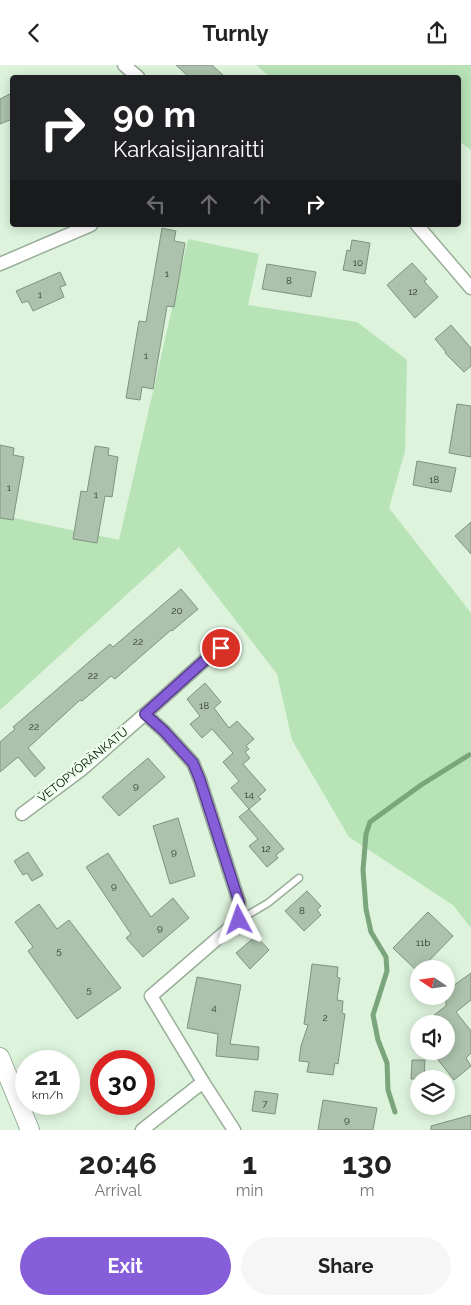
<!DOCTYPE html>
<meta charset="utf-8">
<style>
:root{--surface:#fff;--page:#f6f6f6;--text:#222;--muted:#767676;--accent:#865ed9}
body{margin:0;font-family:Raleway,sans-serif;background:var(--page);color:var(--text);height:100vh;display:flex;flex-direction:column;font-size:19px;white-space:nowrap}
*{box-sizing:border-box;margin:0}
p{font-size:16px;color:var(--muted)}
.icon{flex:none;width:28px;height:28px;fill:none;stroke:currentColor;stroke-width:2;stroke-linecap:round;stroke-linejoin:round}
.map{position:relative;height:1065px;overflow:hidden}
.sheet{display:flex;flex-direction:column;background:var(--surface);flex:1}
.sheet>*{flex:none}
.banner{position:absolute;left:10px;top:10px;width:451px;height:152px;border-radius:5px;box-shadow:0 2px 12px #0003;background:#202124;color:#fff;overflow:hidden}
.needle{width:32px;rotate:283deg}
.buttons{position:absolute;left:410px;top:895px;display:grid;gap:10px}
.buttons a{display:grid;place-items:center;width:45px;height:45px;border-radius:50%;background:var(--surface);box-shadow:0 2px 12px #0003;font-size:25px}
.speed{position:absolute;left:15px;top:985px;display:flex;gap:10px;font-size:25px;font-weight:700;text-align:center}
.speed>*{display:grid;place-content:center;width:65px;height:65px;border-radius:50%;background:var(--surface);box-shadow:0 2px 12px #0003;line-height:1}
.speed small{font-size:12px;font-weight:400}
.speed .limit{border:8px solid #d22;background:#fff;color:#111}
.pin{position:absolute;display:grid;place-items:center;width:42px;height:42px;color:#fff;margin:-21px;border:2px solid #fff;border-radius:50%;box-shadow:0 1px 5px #0007}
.me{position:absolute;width:55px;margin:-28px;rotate:356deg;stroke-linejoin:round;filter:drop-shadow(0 0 4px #0008)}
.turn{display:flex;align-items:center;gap:18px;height:105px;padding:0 20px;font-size:22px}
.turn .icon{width:65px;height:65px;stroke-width:2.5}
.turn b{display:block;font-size:35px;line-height:42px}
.lanes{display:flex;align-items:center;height:48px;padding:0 20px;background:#0003;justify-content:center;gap:25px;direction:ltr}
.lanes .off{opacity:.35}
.eta{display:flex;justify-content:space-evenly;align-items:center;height:85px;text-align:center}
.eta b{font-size:30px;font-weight:700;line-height:35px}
.action{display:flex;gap:10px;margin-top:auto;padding:10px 20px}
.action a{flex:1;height:58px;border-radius:30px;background:var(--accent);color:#fff;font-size:20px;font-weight:700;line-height:58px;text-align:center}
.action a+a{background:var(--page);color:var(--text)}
header{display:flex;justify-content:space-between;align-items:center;height:65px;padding:0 20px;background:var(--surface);font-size:22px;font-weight:700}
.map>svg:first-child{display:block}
</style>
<header><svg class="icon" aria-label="back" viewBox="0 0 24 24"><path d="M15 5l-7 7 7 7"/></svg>Turnly<svg class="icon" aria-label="share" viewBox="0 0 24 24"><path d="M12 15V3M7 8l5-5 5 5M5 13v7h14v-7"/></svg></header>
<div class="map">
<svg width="471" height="1065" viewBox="0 0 471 1065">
<rect width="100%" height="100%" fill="#ddf3dc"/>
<g fill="#b7e3b7">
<path d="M256 0H471V85L459 76V12H270Z"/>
<path d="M188 174 259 189 248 240 357 257 407 295 405 386 389 443 471 548V863L453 840 349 772 292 675 277 609 179 482 0 645V450L119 475Z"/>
</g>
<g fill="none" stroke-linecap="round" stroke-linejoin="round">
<path stroke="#7ba57b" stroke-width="5" d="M395 1047 388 1025 387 998 378 975 373 950 387 906 386 892 371 867 366 844 363 805 366 769 370 757 421 720 469 690"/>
</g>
<g fill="#acc2ac" stroke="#7f937f">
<path d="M176 0H212L225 12H189Z"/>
<path d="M12 28V54L0 59V34Z"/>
<path d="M162 163 176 166 174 176 185 178 174 242 167 241 153 324 142 322 140 335 126 333 139 256 146 257Z"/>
<path d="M352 175 370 178 365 209 343 205 347 185 350 186Z"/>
<path d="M412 198 427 214 424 216 438 232 415 253 387 220Z"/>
<path d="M267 199 316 207 311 232 262 224Z"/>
<path d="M60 207 66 220 60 222 64 232 33 246 28 236 22 238 16 226Z"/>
<path d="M451 260 471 283V301L464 307 445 288 446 287 435 274Z"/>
<path d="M457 339 471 341V392L449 388Z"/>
<path d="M0 380 14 383 13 390 24 392 13 455 0 453Z"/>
<path d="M95 381 109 383 108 390 118 392 112 432 105 431 97 478 73 474 81 426 87 427Z"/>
<path d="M417 396 456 403 451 427 413 420Z"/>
<path d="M471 457V489L455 471Z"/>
<path d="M181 524 198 544 172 566 171 565 115 614 111 611 82 636 80 635 28 683 45 703 35 712 18 692 0 707V677L15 664 13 662 110 579 113 582Z"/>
<path d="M205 618 221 637 214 643 229 663 237 656 254 674 246 681 249 684 245 687 250 693 243 699 266 725 258 732 261 734 249 744 231 723 239 716 223 697 233 688 212 664 202 673 190 659 200 651 187 634Z"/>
<path d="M148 693 165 712 119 751 102 732Z"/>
<path d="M249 744 284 784 276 790 278 793 267 802 249 781 258 774 239 752Z"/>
<path d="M178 753 195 811 170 819 153 761Z"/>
<path d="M28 787 43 810 32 816 27 808 23 810 14 796Z"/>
<path d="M108 788 151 852 173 833 189 853 143 892 126 873 131 869 86 802Z"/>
<path d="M307 826 321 841 317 845 321 850 304 866 285 846Z"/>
<path d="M39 839 57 864 69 855 121 923 77 954 28 886 33 882 15 857Z"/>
<path d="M428 847 453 871 421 904H419L418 907 393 883Z"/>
<path d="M256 871 269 885 250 904 236 888Z"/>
<path d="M312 899 338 902 337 912 340 913 337 935 343 936 342 948 345 949 338 999 335 998 333 1010 307 1007 309 997 299 996 301 981 308 960 304 959Z"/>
<path d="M471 908V935L456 947 471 966V988L466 993 471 1001 454 1015 431 986H446V959H440L434 950 446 941V926Z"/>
<path d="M197 912 241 920 230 979 259 982 258 995 216 991 218 969 187 963Z"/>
<path d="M412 995H425L424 1014H411Z"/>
<path d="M255 1026 278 1029 275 1049 252 1046Z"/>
<path d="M323 1035 377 1043 373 1065H318Z"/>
<path d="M471 1050V1065H431V1061Z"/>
</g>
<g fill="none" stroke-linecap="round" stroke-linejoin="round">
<g stroke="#9aaf9a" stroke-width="9">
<path id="lane" d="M239 855 268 838 299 813"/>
</g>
<g stroke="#9aaf9a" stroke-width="15">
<g id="street">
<path d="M124 0 138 12"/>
<path d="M417 160 471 223"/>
<path d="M0 199 91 160"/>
<path d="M145 649 214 587 221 583"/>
<path d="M22 749 81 705 145 649 164 666 193 698 200 715 239 837V855L151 931 203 1017"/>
<path d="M142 1065 203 1017 234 1065"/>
</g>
</g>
<g stroke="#9aaf9a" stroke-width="20">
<path id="secondary" d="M0 992 30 1065"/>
</g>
<use href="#lane" stroke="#fff" stroke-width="6"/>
<use href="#street" stroke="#fff" stroke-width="12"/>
<use href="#secondary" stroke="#fff" stroke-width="18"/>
</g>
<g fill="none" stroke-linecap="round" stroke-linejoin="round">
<g stroke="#573d8d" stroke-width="12">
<path id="route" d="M221 583 214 587 145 649 164 666 193 698 200 715 239 837V855"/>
</g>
<use href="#route" stroke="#865ed9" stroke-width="9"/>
</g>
<g text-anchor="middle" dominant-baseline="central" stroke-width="4.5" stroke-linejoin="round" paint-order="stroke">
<g font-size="10" fill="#303b30">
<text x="358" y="197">10</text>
<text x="167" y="208">1</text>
<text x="289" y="215">8</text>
<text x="413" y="226">12</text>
<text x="40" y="229">1</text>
<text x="146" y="290">1</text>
<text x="434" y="414">18</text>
<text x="9" y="422">1</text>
<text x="96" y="429">1</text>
<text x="177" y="545">20</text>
<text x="138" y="576">22</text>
<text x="93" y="610">22</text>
<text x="204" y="640">18</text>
<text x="34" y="661">22</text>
<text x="136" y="720">9</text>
<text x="249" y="729">14</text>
<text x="266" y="783">12</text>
<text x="174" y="786">9</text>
<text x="114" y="820">9</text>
<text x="302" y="845">8</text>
<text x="160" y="862">9</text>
<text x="423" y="877">11b</text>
<text x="59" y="885">5</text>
<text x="89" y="924">5</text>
<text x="214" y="942">4</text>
<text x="325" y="952">2</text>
<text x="265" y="1038">7</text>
<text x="347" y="1054">9</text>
</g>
<g font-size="12" fill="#070e07" stroke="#edffed">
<text transform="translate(83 700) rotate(-39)">VETOPYÖRÄNKATU</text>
</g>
</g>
</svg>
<div class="buttons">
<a><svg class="needle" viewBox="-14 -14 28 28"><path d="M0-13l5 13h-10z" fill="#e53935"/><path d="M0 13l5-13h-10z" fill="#767676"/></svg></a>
<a><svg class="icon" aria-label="sound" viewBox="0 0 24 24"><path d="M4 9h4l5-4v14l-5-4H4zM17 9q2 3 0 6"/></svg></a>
<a><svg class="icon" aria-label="layers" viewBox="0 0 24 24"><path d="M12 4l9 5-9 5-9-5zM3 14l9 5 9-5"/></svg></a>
</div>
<div class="speed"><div>21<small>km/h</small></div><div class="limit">30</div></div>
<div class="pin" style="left:221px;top:583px;background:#d93025"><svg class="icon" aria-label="arrive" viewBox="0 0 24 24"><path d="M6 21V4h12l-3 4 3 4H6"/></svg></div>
<svg class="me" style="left:239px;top:855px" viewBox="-20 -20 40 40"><path d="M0-17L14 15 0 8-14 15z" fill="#865ed9" stroke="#fff" stroke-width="4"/></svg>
<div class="banner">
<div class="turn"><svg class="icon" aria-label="right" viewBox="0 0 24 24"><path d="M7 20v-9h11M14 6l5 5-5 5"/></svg><div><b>90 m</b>Karkaisijanraitti</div></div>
<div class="lanes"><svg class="icon off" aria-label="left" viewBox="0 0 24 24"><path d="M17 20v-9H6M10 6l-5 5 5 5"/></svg><svg class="icon off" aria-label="ahead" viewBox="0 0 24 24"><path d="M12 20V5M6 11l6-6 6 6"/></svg><svg class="icon off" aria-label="ahead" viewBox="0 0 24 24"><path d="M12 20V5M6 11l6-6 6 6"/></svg><svg class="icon" aria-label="right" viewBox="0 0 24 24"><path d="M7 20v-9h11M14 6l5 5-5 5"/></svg></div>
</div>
</div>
<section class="sheet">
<div class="eta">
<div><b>20:46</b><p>Arrival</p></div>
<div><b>1</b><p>min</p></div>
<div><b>130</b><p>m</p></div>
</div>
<div class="action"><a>Exit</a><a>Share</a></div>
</section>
